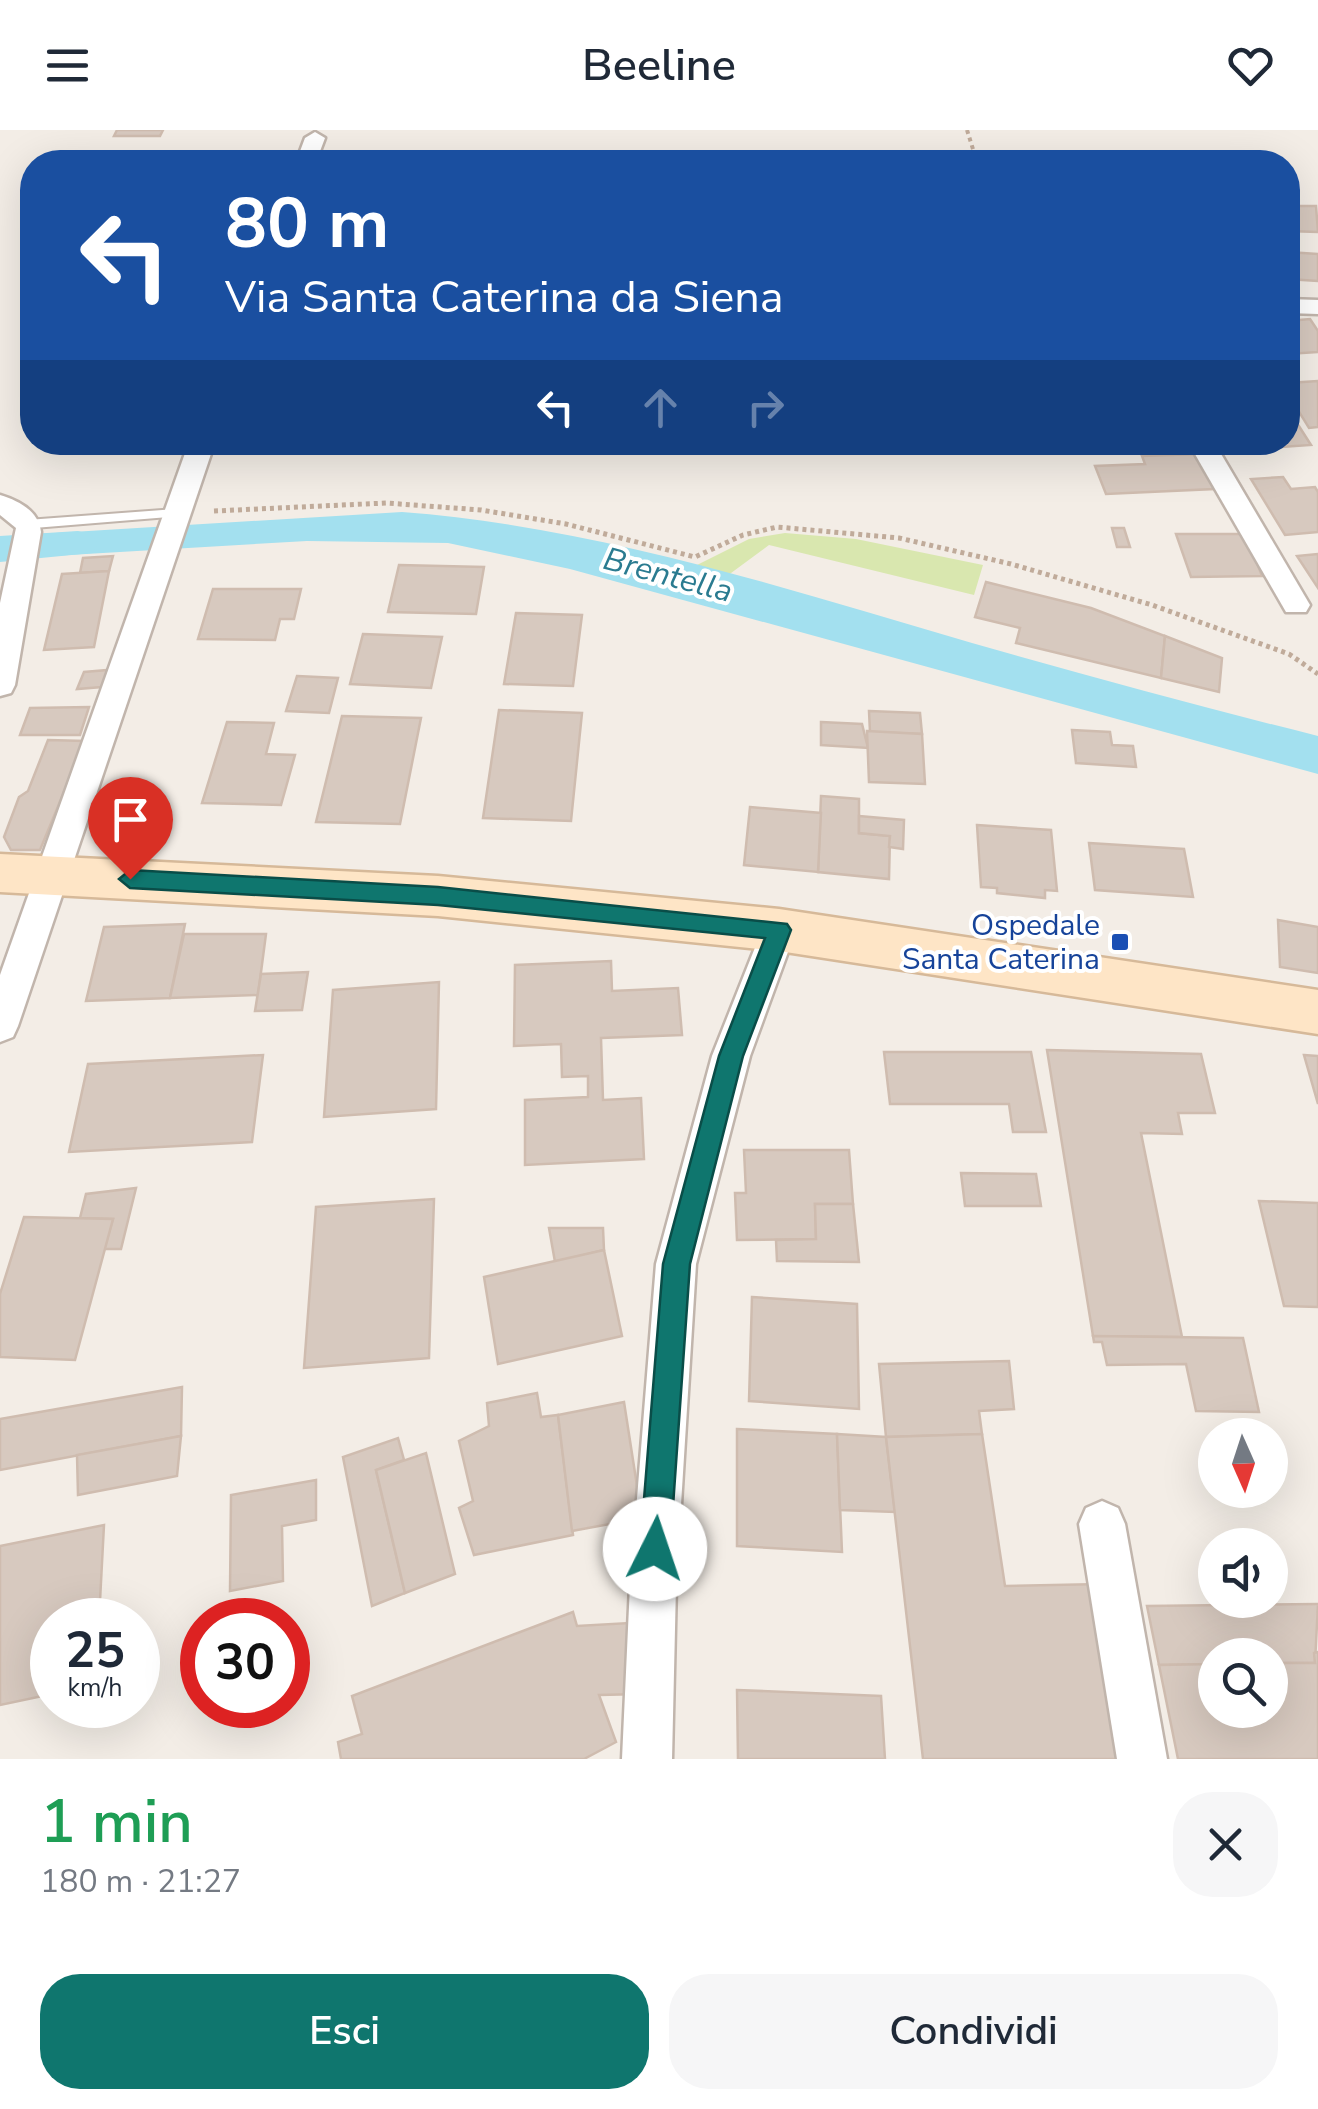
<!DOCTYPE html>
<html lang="it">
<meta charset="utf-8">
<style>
:root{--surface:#fff;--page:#f6f6f7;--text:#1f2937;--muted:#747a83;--accent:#0f766e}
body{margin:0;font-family:"Nunito Sans",sans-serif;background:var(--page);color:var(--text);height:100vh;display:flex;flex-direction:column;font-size:38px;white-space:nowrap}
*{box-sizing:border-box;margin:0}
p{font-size:32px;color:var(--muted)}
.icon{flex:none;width:55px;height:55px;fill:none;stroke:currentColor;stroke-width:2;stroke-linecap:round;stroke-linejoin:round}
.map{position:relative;height:1629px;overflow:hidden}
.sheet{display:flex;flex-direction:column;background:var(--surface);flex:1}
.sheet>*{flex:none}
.hud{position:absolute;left:20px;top:20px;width:1280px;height:305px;border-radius:40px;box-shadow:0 10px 40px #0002;background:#1a4fa0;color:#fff;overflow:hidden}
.needle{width:65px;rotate:177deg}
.buttons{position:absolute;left:1198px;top:1288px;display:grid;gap:20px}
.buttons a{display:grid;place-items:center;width:90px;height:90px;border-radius:50%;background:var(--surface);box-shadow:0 10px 40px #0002;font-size:50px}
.speed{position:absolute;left:30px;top:1468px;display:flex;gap:20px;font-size:50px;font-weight:700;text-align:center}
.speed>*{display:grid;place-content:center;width:130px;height:130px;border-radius:50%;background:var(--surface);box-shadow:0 10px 40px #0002;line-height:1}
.speed small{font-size:25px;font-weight:400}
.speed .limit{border:15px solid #d22;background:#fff;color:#111}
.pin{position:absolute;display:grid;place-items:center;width:85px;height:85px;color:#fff;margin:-102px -42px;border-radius:50% 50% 50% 0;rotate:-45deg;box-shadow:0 0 10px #0007}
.pin .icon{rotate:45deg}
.me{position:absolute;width:110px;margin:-55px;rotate:4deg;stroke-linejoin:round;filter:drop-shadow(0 0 8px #0008)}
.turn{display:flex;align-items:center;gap:35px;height:210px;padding:0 40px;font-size:45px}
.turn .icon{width:130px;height:130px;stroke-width:2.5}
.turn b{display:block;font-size:70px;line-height:85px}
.lanes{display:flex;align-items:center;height:95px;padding:0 40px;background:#0003;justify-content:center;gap:50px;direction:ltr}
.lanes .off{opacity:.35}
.round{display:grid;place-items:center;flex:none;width:105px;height:105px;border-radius:40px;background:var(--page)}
.summary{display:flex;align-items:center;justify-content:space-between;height:170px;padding:0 40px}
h1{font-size:60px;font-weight:600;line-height:75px;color:#1e9e55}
.cta{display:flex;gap:20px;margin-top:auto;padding:20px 40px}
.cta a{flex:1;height:115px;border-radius:40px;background:var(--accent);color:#fff;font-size:40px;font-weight:600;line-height:115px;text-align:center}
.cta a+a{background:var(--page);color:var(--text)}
header{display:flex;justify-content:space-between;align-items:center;height:130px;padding:0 40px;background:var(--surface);font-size:45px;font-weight:600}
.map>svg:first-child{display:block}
</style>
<header><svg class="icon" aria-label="menu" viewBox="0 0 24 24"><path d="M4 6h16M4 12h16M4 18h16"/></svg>Beeline<svg class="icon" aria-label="heart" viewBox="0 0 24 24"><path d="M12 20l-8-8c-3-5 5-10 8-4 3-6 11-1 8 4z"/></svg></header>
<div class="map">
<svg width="1318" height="1629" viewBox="0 0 1318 1629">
<rect width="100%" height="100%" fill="#f3ede6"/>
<path fill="#d9e7af" d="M785 403 856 409 983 435 974 465 769 415 727 446 695 436 749 409Z"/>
<path fill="#a3e0ef" d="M402 382C598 397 784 458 972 513 1087 546 1202 577 1318 606V644L570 439 448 413 307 411 35 427 39 404Z"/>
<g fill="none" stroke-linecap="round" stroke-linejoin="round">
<path fill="#a3e0ef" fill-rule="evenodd" d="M78 401 92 405 98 414 92 423 0 432V406Z"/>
</g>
<g fill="#d7c9bf" stroke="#cfbcaf" stroke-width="2.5">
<path d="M117 0H163L160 6H114Z"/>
<path d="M1288 76H1316L1318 102 1288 101Z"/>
<path d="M1288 122 1318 124V151L1288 149Z"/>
<path d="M1310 189 1318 201V222L1288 224V191Z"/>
<path d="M1318 251V297L1309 298 1288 264V253Z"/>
<path d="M1288 279 1311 315 1236 320 1232 312H1288Z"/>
<path d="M1199 324 1214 359 1106 364 1095 336 1145 334 1142 326Z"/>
<path d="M1283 347 1291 359 1315 357 1318 362V402L1285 405 1251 349Z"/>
<path d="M1112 398H1124L1130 417H1117Z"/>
<path d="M1176 404H1246L1262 446 1191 447Z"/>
<path d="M1318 424V458L1297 426Z"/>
<path d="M113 426 109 441 80 443 83 428Z"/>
<path d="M399 435 484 437 476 484 388 482Z"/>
<path d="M109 441 94 517 44 520 62 444Z"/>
<path d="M986 452 1091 478 1165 506 1161 548 1016 513 1020 498 975 487Z"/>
<path d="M213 459H301L294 489H280L275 510 198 509Z"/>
<path d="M516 483 582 485 573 556 504 554Z"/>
<path d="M363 504 442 507 431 558 350 554Z"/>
<path d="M1165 506 1222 528 1219 562 1161 548Z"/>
<path d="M108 540 102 557 77 559 84 542Z"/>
<path d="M297 546 338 548 329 583 286 581Z"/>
<path d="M89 577 80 605H20L30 578Z"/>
<path d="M499 580 582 583 571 691 483 688Z"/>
<path d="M869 581 920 583 922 604 870 602Z"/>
<path d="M342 586 421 588 400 694 316 692Z"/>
<path d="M227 592 274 593 266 624 295 625 281 675 202 673Z"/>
<path d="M821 592 862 594 868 618 821 615Z"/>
<path d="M1072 600 1110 602 1112 615 1133 616 1136 637 1076 633Z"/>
<path d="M867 601 922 604 925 654 869 652Z"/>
<path d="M48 610 85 611 40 720H11L4 707 19 667 28 661Z"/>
<path d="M821 666 859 669V703L890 706 889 749 818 742Z"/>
<path d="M750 677 821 683 818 742 744 735Z"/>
<path d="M859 686 904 690 903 719 889 717 890 706 859 703Z"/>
<path d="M977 695 1051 700 1057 761 1045 760V768L997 763V758L981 757Z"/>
<path d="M1089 713 1184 719 1193 767 1095 760Z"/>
<path d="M1278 790 1318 797V843L1280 837Z"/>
<path d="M185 794 170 868 86 871 104 797Z"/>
<path d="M184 804H266L258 865 170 868Z"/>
<path d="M611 831 612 861 678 858 682 905 601 908 603 970 641 968 644 1029 525 1035V970L588 967V946L562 947 561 914 514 916 515 835Z"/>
<path d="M308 842 302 880 255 881 261 844Z"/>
<path d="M439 852 436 979 324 987 333 860Z"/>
<path d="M1047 920 1201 924 1215 983H1178L1182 1004 1141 1003 1182 1207 1093 1206Z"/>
<path d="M884 922H1031L1046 1002H1013L1009 974H890Z"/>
<path d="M263 925 252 1012 69 1022 88 934Z"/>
<path d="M1304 925 1318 926V974Z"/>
<path d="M744 1020H849L853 1074H815L816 1109 737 1110 735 1063H746Z"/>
<path d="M961 1043 1036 1044 1041 1076H965Z"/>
<path d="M136 1058 121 1119H104L113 1089 80 1088 86 1064Z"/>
<path d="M434 1069 429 1228 304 1238 316 1077Z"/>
<path d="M1259 1071 1318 1073V1177L1284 1176Z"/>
<path d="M815 1074H853L859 1132 777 1131 776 1110 816 1109Z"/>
<path d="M24 1087 113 1089 75 1230 0 1227V1164Z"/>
<path d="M549 1098H603L604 1120 555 1132Z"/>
<path d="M604 1120 622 1206 498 1234 484 1147Z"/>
<path d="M752 1167 857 1174 859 1279 749 1271Z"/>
<path d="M1093 1206 1243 1208 1259 1282 1196 1281 1186 1234 1107 1235 1102 1212H1094Z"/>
<path d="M1009 1231 1014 1279 979 1281 982 1304 886 1307 879 1234Z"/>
<path d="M182 1257 181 1306 0 1340V1289Z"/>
<path d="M537 1263 541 1287 558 1285 573 1405 474 1425 459 1378 473 1371 459 1311 489 1296 487 1273Z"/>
<path d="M624 1272 642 1388 572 1401 558 1285Z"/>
<path d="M737 1299 837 1304 842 1422 737 1416Z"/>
<path d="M837 1304 886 1307 895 1382 840 1380Z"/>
<path d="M982 1304 1005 1456 1101 1454 1135 1629H923L886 1307Z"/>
<path d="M181 1306 177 1346 78 1365 77 1325Z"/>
<path d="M398 1308 404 1330 376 1340 405 1463 372 1476 343 1327Z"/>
<path d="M426 1323 455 1444 405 1463 376 1340Z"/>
<path d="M316 1350V1390L282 1396 283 1451 230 1461 231 1365Z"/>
<path d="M104 1395 99 1490H52V1564L0 1575V1416Z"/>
<path d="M1318 1474 1315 1533H1270V1525H1215V1534L1159 1535 1147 1476Z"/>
<path d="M573 1482 577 1496 647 1492 641 1564 599 1565 616 1612 584 1629H341L338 1612 362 1604 352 1566Z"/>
<path d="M1318 1522V1629H1178L1159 1535 1215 1534V1580H1270V1533H1315L1314 1523Z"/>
<path d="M737 1560 881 1566 885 1629H738Z"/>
</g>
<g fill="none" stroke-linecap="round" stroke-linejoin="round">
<g stroke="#c1b5ac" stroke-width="4">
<path id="lane" d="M176 379 181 380V386L34 398 32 405 27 407 20 402V394L27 390Z"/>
</g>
<g stroke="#c1b5ac" stroke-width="5">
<g id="street">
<path d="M315 2 325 8 316 32H296L305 8Z"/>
<path d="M1288 169 1318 170V184L1288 183Z"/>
<path d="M189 312H215L18 896 13 907 0 912V845Z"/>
<path d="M1188 312H1214L1310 475 1306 482H1286Z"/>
<path d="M0 365C20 371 39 382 41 402L15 555 11 563 0 566V473L16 398 0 385Z"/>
<path d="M779 786 791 790 796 800 750 926 696 1134 676 1455 672 1629H622L630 1455 656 1134 712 926 762 800 767 790Z"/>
<path d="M1102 1371 1118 1378 1125 1394 1167 1629H1117L1079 1394 1086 1378Z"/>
</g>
</g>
<g stroke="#d6b999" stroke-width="5">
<path id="secondary" d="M0 724 438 746 779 779 1318 860V904L779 821 438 786 0 762Z"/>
</g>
<path stroke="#c0ab9a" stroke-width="4" stroke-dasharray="4 4" stroke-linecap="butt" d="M967 0 977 32"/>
<path stroke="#c0ab9a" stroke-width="5" stroke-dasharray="4 4" stroke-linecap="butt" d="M214 381 386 373 481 380 566 394 695 427 743 405 777 397 899 408 1011 434 1152 475 1289 524 1318 544"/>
<use href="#lane" fill="#fff" fill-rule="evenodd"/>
<use href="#street" fill="#fff" fill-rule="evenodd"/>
<use href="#secondary" fill="#fee5c6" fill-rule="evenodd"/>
</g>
<path fill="#0f766e" stroke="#0a4d48" stroke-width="2.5" d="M130 740 438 757 787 794 791 800 743 926 690 1134 670 1419 666 1430 655 1434 645 1430 640 1419 663 1134 719 926 765 808 438 775 130 758 119 749Z"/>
<rect fill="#1a4fb4" stroke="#fff" stroke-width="4" x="1110" y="802" width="20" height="20" rx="5"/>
<g text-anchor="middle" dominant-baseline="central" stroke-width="8" stroke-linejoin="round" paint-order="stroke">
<g font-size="30" fill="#164399" stroke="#fff" text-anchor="end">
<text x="1100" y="795">Ospedale<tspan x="1100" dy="34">Santa Caterina</tspan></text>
</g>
<g font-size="32" font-style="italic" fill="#2a7b90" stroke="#fff">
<text transform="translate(668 445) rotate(15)">Brentella</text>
</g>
</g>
</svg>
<div class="buttons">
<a><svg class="needle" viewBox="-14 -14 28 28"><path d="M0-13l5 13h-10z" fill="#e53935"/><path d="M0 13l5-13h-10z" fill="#747a83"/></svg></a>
<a><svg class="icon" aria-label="sound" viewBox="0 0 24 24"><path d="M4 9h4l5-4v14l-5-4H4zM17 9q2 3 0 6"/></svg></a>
<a><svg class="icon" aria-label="search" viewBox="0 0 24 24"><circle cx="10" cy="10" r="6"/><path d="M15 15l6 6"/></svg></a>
</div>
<div class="speed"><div>25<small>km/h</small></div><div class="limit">30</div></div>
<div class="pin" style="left:130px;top:749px;background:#d93025"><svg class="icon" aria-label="arrive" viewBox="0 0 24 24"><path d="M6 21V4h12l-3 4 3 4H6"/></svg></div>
<svg class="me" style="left:655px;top:1419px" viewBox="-20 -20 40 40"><circle r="19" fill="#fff"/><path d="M0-13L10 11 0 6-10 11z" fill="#0f766e"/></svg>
<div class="hud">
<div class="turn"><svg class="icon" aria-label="left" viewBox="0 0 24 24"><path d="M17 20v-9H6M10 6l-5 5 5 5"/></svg><div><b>80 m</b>Via Santa Caterina da Siena</div></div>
<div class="lanes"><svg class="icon" aria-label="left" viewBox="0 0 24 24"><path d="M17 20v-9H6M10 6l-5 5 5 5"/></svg><svg class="icon off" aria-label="ahead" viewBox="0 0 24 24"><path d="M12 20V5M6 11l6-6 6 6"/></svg><svg class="icon off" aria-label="right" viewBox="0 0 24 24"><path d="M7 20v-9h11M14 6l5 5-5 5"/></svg></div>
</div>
</div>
<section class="sheet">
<div class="summary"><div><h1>1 min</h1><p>180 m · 21:27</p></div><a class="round"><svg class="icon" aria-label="close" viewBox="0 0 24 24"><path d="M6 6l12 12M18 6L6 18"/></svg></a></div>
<div class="cta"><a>Esci</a><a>Condividi</a></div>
</section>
